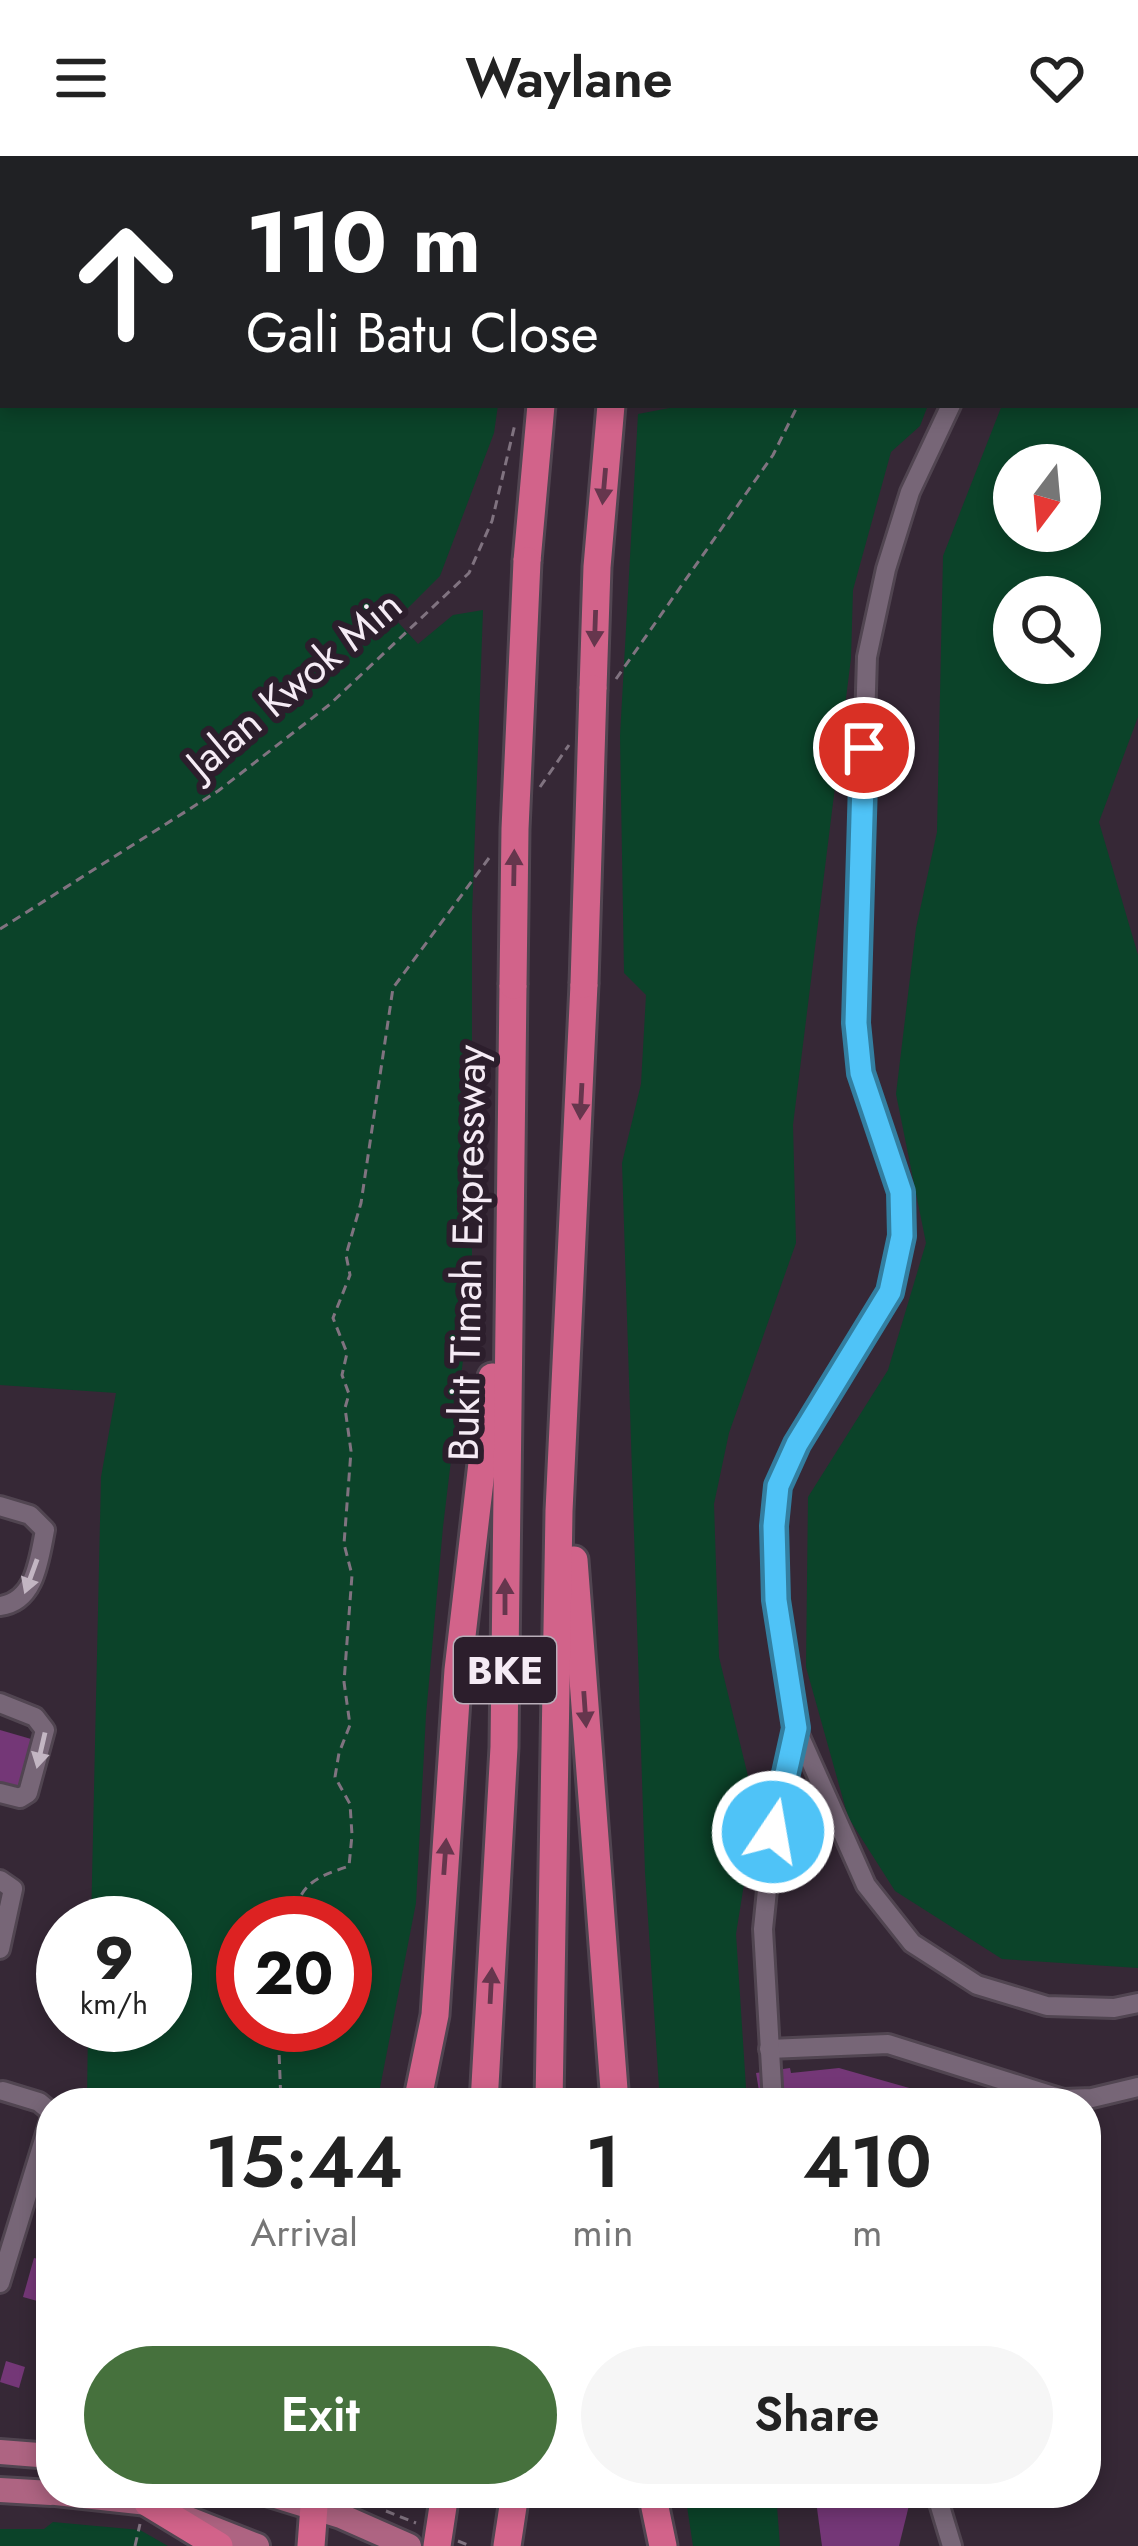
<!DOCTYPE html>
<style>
:root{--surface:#fff;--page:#f6f6f6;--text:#222;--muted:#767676;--accent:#46713d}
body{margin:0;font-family:Jost,sans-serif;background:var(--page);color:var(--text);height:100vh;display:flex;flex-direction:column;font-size:45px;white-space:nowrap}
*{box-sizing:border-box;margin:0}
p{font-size:39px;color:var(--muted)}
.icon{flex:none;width:66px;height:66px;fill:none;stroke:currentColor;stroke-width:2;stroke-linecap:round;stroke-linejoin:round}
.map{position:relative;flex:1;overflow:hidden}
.details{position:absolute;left:36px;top:1932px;width:1065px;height:420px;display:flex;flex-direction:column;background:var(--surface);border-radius:48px;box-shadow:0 6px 18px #0003}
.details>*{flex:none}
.banner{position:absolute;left:0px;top:0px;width:1140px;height:252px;box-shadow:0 6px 18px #0003;background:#202124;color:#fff;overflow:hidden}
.needle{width:78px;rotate:196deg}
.controls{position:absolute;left:993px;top:288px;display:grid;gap:24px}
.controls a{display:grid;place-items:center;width:108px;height:108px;border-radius:50%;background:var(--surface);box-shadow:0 6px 18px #0003;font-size:60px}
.speed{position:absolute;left:36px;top:1740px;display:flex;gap:24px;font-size:60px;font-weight:700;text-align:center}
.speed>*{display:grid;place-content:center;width:156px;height:156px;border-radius:50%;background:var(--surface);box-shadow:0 6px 18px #0003;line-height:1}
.speed small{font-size:30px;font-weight:400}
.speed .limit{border:18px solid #d22;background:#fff;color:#111}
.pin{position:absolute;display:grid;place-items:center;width:102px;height:102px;color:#fff;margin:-51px;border:6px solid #fff;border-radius:50%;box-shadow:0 3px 12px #0007}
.me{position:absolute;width:132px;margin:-66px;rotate:12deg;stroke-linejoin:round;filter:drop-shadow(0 0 9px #0008)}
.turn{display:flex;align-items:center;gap:42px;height:252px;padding:0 48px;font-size:54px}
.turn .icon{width:156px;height:156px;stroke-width:2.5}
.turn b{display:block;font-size:84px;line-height:102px}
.eta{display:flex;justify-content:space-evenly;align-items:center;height:204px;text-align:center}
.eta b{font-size:72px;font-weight:600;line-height:84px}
.primary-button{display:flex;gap:24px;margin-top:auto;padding:24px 48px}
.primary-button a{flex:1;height:138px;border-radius:72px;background:var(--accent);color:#fff;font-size:48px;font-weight:600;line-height:138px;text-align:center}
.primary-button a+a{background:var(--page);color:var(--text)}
header{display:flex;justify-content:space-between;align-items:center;height:156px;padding:0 48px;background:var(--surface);font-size:54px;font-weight:600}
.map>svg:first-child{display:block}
</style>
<header><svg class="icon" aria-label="menu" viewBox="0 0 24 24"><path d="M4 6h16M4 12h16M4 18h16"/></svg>Waylane<svg class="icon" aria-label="heart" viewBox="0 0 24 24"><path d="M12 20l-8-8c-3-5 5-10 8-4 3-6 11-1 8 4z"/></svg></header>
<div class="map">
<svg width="1138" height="2390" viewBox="0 0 1138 2390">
<rect width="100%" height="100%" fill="#362836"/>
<g fill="#0b4329" fill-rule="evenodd">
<path d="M0 0H529L3 3V249H498L494 277 440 420 396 464 418 488 453 459 483 454 472 759V1129L443 1371 426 1559 416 1747 377 1947H87L88 1869H165V1767H91L101 1321 116 1237 0 1229ZM243 1767H345V1869H243Z"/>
<path d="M1127 0H1138V561L1099 666 1138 799V1812L1002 1803 895 1735 848 1661 806 1511 808 1341 888 1214 926 1087 896 938 916 772 937 676 943 400 1002 249H1137V3H1125ZM1014 309H1080V375H1014ZM1014 441H1080V507H1014Z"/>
<path d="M685 249H928L920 270 891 296 853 434 851 502 793 969 796 1087 729 1277 714 1348 719 1501 756 1653 736 1778 747 1947H660L645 1716 622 1007 641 928 646 839 624 817 620 580 638 258Z"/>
<path d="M685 2337H776L780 2390H693Z"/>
<path d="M53 2366 140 2374 168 2390H0V2373H44Z"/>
</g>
<g fill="#743777">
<path d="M0 1574 38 1585 23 1637 0 1630Z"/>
<path d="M790 1912 791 1917 839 1912 962 1947H761L756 1917Z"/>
<path d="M34 2102 51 2106 48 2148 23 2141Z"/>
<path d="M6 2205 25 2211 19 2232 0 2226Z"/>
<path d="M815 2337H912L899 2390H822Z"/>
</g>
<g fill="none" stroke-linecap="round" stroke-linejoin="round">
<g stroke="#514551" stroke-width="24">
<g id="minor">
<path d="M1045 3 1047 0"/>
<path d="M951 249 910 336 886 413 867 501 856 867 861 917 901 1036 902 1080 890 1136 797 1288 778 1330 774 1370 776 1444 796 1572 866 1729 912 1787 977 1829 1047 1850 1114 1852 1138 1847"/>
<path d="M0 1350 30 1359 45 1374C39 1404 35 1446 0 1450"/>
<path d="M0 1547 35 1561 45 1574 28 1637 20 1642 0 1637"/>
<path d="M0 1724 13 1733 0 1793"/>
<path d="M769 1893 888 1888 1063 1943 1092 1942 1138 1931"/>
<path d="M3 1935 39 1946 51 1956"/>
<path d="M773 1947 763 1773 773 1676 796 1572"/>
<path d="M0 2127 51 1961"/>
<path d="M936 2337 952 2390"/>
</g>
</g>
<g stroke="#514551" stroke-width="30">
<g id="major">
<path d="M0 2296 51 2300"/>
<path d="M0 2334 51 2337"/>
<path d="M56 2337 148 2347 257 2390"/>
<path d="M266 2337 341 2360 409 2390"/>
</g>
</g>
<g stroke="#514551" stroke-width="33">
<g id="highway">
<path d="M565 3V0"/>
<path d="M634 3 635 0"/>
<path d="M527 405 541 249"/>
<path d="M593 533 597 411 611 249"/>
<path d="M574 1404 615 1947"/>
<path d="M417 1947 435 1859 458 1514 492 1221"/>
<path d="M484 1947 504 1591 513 829"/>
<path d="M549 1947 559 1355 584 828"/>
<path d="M652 2337 663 2390"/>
<path d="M148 2347 219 2390"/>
<path d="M311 2390 315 2337"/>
<path d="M507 2390 515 2337"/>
</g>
</g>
<g stroke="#807380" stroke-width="3" stroke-dasharray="9 6" stroke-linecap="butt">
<path d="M167 0 176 3"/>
<path d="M446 3V0"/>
<path d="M595 3 596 0"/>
<path d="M901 3 902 0"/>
<path d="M958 3V0"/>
<path d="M616 523 773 299 798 249"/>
<path d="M540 631 569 589"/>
<path d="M0 773 218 635 329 549 469 417 492 365 515 268"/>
<path d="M291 1767C301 1728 311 1723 349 1710L352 1679 350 1648 335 1621 339 1597 350 1569 344 1526 352 1419 344 1388 351 1295 345 1252 349 1238 342 1219 347 1197 333 1162 350 1119 346 1099 361 1047 393 832 489 702"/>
<path d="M278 1869 281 1947"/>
<path d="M386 2355 416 2367"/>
<path d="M458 2385 470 2390"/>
<path d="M135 2390 140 2368"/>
</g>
<use href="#minor" stroke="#767" stroke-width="18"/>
<use href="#major" stroke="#ae6482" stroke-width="24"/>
<use href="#highway" stroke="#d2638a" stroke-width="27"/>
<g stroke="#514551" stroke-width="33" stroke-linecap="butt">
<g id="highway-bridge">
<path d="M584 828 593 533"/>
<path d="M513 829 515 673 527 405"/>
<path d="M437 2390 445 2337"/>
</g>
</g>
<use href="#highway-bridge" stroke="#d2638a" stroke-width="27"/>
</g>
<defs><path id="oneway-solid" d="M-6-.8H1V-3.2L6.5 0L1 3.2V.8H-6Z" transform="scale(3)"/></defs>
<g fill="#66364d">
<use href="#oneway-solid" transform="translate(604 330) rotate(95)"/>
<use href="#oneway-solid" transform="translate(595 472) rotate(92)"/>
<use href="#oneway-solid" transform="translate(514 712) rotate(-89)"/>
<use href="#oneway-solid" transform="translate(581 945) rotate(93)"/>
<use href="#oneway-solid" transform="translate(505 1441) rotate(-90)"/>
<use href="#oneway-solid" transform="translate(585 1553) rotate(86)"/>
<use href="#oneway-solid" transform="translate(445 1701) rotate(-86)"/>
<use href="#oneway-solid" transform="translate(491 1830) rotate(-87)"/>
</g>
<g fill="#c3b6c3">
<use href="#oneway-solid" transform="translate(31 1420) rotate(110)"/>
<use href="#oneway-solid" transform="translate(41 1594) rotate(103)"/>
</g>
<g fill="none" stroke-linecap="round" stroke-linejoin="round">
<g stroke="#337fa1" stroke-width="30">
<path id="route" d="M773 1676 796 1572 776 1444 774 1370 778 1330 797 1288 890 1136 902 1080 901 1036 861 917 856 867 864 592"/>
</g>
<use href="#route" stroke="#4fc3f7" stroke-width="21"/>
</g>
<g text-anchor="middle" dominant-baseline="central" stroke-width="12" stroke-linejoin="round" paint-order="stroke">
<rect fill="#2c1e2c" stroke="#b9aeb9" stroke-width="3" x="454" y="1481" width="102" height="66" rx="9"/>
<g font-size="39" font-weight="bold" fill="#f5ebf5">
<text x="505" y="1514">BKE</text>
</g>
<g font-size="42" fill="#f5ebf5" stroke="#2c1e2c">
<text transform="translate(294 528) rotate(-40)">Jalan Kwok Min</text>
<text transform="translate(467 1097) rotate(-89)">Bukit Timah Expressway</text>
</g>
</g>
</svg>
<div class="controls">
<a><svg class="needle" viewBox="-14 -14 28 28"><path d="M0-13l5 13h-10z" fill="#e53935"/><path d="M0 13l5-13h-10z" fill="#767676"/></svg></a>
<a><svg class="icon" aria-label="search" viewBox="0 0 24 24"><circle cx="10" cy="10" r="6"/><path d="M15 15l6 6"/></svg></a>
</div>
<div class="speed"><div>9<small>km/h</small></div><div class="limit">20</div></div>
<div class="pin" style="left:864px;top:592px;background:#d93025"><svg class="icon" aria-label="arrive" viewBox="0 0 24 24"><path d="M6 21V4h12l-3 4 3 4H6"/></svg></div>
<svg class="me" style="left:773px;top:1676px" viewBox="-20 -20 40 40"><circle r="17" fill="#4fc3f7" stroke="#fff" stroke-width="3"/><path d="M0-11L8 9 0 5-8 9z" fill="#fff"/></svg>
<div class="banner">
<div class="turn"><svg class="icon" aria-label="ahead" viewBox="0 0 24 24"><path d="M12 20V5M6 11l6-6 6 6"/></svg><div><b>110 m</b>Gali Batu Close</div></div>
</div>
<section class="details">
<div class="eta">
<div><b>15:44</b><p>Arrival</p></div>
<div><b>1</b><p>min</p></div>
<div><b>410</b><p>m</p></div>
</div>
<div class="primary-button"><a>Exit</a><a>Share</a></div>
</section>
</div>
